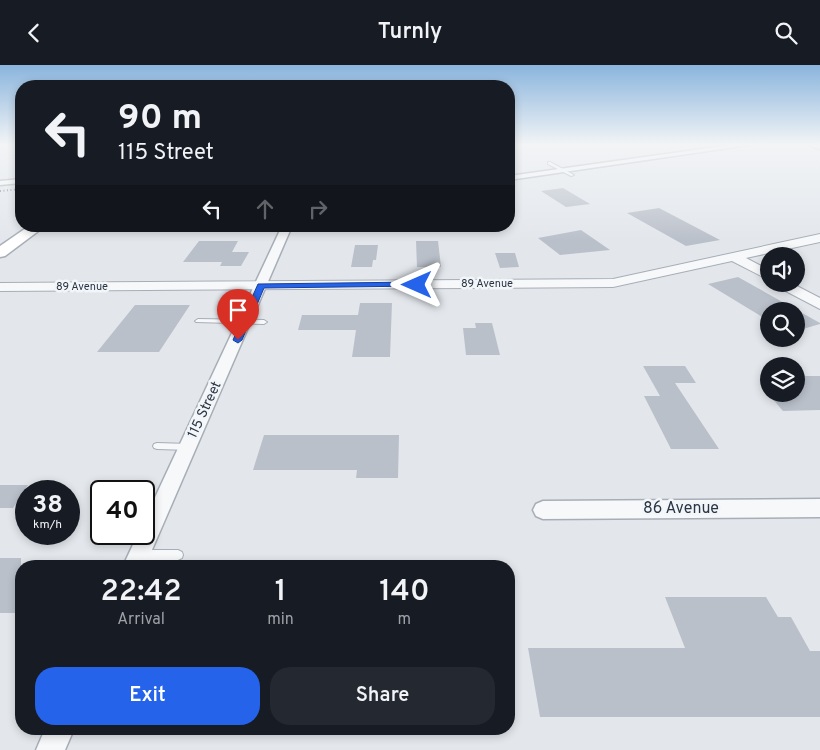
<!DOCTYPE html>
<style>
:root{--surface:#171b24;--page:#242831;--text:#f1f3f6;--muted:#9ea1a6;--accent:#2563eb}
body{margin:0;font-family:Overpass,sans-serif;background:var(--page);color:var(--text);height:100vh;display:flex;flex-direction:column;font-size:19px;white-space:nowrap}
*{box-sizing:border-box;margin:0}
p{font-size:16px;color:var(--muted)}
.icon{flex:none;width:28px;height:28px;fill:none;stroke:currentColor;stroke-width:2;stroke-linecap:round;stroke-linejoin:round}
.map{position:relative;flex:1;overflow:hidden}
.details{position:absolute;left:15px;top:495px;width:500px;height:175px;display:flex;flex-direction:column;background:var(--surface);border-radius:20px;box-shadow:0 2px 8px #0003}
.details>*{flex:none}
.banner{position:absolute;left:15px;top:15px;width:500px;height:152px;border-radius:20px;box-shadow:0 2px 8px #0003;background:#171b24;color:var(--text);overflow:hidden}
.controls{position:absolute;left:760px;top:182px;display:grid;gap:10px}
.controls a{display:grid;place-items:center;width:45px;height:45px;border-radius:50%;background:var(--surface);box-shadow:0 2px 8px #0003;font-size:25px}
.speed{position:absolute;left:15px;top:415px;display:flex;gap:10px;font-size:25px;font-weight:700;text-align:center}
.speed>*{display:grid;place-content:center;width:65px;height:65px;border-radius:50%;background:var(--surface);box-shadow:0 2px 8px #0003;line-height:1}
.speed small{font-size:12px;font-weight:400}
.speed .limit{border:2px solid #111;border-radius:8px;background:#fff;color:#111}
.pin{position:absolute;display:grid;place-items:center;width:42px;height:42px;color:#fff;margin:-51px -21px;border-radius:50% 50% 50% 0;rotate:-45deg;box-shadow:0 0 5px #0007}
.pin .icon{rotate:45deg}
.me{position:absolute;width:55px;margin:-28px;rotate:270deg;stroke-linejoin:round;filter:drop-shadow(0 0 4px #0008)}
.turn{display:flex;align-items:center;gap:18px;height:105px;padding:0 20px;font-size:22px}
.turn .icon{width:65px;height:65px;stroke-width:2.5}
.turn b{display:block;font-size:35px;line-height:42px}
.lanes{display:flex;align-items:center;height:48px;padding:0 20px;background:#0003;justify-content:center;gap:25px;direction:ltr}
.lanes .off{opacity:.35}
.eta{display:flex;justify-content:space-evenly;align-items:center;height:85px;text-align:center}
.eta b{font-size:30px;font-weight:600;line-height:35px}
.primary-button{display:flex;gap:10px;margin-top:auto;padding:10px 20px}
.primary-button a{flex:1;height:58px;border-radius:20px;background:var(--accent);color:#fff;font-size:20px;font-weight:600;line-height:58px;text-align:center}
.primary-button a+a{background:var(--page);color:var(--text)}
header{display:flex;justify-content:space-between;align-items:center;height:65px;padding:0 20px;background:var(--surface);font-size:22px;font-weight:600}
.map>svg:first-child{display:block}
</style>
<header><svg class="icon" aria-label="back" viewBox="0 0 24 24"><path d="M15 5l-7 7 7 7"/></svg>Turnly<svg class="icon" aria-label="search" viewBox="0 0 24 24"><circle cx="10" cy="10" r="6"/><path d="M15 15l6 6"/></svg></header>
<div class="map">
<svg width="820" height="685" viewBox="0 0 820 685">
<rect width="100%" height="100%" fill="#e3e7ec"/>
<g fill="#bac0ca">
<path d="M563 123 590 139 566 142 541 126Z"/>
<path d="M659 143 720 175 686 181 627 148Z"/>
<path d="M581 165 610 185 560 190 538 173Z"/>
<path d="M199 176H238L232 187H249L241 201H220L222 197H183Z"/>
<path d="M416 176H438L441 202H417Z"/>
<path d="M355 180H378L376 195H373L372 202H351Z"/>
<path d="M495 188H515L519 202 500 203Z"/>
<path d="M738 212 820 258V259L796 266V246H769V256L708 219Z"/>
<path d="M360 238H392L390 292H352L356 265H298L302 250H358Z"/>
<path d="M135 240H190L159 287H97Z"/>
<path d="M475 258H492L500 290H466L463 263H476Z"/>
<path d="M643 301H685L696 318H675L719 384H671L644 331H660Z"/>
<path d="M796 311H820V345L783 346 771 332H796Z"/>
<path d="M264 370H399L398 413H356L357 405H253Z"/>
<path d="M0 420H28L13 443H0Z"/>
<rect x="0" y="493" width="21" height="55"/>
<path d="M665 532H766L778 552H791L810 586H820V652H540L528 583H685Z"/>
</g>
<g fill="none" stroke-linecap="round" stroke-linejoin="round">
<g stroke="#a8aeb7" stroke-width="2">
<g id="service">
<path d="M548 97H550L574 110 571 111 548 99Z"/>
<path d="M255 161H307L305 162 242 164 240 163 242 162Z"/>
<path d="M198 254 264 255 267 257 264 259 196 257 195 256Z"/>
<path d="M157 378 189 379 192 380 193 382 192 384 189 385 157 384 154 383 153 381 154 379Z"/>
<path d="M141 485H178L182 487 183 490 182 493 178 495H141L137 493 136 490 137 487Z"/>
</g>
</g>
<g stroke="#a8aeb7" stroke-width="3">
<g id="minor">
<path d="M730 80H749L509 115V111Z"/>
<path d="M810 80H820V84L811 81Z"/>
<path d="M21 114V118L0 120V116Z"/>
<path d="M282 161H292L145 501H123L138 469H144V456Z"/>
<path d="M820 434V452L543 454 536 451 533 445 536 439 543 436Z"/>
<path d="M45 664H74L65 685H36Z"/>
</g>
</g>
<g stroke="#a8aeb7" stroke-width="2">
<g id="tertiary">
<path d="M820 169V177L746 193 769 205V215L732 196 613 222 0 226V218L613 214Z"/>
<path d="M776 219H793L820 233V244L778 222Z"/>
</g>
</g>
<g stroke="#a8aeb7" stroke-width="3">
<path id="secondary" d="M29 161H45L5 191 0 192V181Z"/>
</g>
<use href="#service" fill="#f6f8fa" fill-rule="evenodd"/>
<use href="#minor" fill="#f6f8fa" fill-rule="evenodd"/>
<use href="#tertiary" fill="#f6f8fa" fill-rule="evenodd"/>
<use href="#secondary" fill="#fff" fill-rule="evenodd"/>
<path stroke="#7c8697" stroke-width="2" stroke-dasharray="1 2.5" stroke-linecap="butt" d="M0 126 21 124"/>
</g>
<linearGradient id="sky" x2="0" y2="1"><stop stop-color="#8ab5dd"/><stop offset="0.45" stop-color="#f2f4f6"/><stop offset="1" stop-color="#f2f4f6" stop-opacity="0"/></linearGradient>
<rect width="820" height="176" fill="url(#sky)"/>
<path fill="#2563eb" stroke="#184099" d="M417 217 422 220 420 221 264 223 242 275 238 278 233 275 258 219Z"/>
<g text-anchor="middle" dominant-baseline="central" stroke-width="5" stroke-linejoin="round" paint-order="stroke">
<g font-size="11" fill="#2a3545" stroke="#f3f6f9">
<text x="487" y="219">89 Avenue</text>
<text x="82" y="222">89 Avenue</text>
</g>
<g font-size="14" fill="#2a3545" stroke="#f3f6f9">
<text transform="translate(205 345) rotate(-65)">115 Street</text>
</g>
<g font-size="16" fill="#2a3545" stroke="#f3f6f9">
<text x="681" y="444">86 Avenue</text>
</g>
</g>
</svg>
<div class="controls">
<a><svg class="icon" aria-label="sound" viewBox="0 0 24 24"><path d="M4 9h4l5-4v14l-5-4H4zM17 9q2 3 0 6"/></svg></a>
<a><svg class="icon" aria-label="search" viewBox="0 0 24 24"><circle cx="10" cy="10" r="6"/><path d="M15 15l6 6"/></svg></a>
<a><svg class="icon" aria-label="layers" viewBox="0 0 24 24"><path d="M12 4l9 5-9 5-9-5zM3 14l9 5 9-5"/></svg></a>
</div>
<div class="speed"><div>38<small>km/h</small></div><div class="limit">40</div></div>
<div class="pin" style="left:238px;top:275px;background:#d93025"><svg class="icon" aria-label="arrive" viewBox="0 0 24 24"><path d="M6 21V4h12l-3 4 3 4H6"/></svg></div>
<svg class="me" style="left:417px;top:220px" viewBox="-20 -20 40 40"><path d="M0-17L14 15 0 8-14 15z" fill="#2563eb" stroke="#fff" stroke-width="4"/></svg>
<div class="banner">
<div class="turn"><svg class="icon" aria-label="left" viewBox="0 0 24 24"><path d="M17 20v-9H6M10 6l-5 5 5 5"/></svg><div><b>90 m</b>115 Street</div></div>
<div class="lanes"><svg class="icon" aria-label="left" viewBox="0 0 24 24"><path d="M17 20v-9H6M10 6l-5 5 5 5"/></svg><svg class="icon off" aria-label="ahead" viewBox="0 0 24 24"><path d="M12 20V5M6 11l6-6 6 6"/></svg><svg class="icon off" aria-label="right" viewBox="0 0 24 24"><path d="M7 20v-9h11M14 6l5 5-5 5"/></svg></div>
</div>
<section class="details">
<div class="eta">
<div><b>22:42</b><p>Arrival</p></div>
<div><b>1</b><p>min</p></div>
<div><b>140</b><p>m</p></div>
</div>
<div class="primary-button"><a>Exit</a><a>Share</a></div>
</section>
</div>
